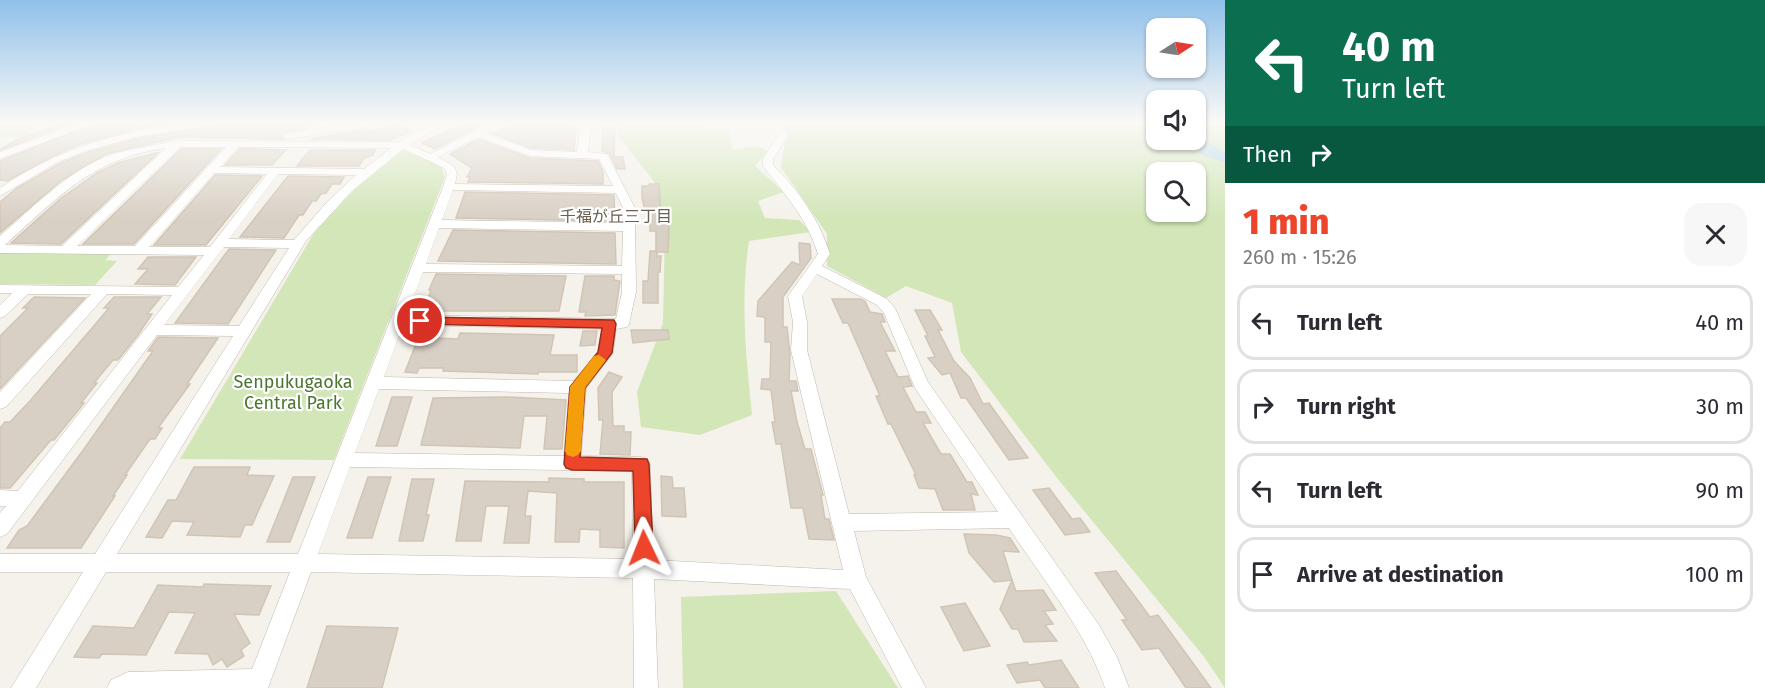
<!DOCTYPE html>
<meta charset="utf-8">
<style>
:root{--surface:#fff;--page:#f7f7f7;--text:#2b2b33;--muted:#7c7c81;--line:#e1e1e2;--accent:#ec452c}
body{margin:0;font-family:"Fira Sans","Noto Sans JP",sans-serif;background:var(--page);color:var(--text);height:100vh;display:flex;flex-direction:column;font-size:22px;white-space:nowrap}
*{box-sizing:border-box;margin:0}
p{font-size:20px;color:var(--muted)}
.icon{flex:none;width:33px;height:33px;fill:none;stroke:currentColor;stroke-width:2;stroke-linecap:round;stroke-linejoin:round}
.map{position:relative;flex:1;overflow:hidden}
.sheet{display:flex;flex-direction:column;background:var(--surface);width:540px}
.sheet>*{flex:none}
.guide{background:#0b6e4f;color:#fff;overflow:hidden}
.needle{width:39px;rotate:78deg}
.fabs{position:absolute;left:1146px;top:18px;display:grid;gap:12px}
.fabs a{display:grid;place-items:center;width:60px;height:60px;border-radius:12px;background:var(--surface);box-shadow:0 2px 4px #0004;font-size:30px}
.pin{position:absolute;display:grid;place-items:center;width:51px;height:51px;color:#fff;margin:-26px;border:3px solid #fff;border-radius:50%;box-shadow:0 2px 6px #0007}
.me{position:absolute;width:66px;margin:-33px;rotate:358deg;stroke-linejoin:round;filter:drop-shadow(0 0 4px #0008)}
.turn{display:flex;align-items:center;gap:21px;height:126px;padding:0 18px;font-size:27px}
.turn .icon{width:78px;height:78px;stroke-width:2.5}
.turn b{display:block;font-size:42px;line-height:51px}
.then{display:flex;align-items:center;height:57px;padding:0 18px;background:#0003;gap:12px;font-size:22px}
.round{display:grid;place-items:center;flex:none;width:63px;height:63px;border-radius:18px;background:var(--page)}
.headline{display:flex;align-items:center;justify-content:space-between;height:102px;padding:0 18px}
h1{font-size:36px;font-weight:800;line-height:45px;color:var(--accent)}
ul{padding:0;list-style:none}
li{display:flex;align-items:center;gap:18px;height:75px;margin:0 12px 9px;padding:0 6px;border:3px solid var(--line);border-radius:18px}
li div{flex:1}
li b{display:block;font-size:22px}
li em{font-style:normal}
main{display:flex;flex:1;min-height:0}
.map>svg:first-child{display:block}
</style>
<main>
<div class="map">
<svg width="1225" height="688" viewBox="0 0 1225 688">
<rect width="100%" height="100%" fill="#f5f2ec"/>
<g fill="#d2e6b8" fill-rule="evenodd">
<path d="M0 122H33L28 136 0 138Z"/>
<path d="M618 122H695L712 129H729L733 150 756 146 768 151 755 166 784 192 758 201 765 218 799 220 811 232 749 241C740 301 746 355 752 415L700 435 641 427 637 392 663 323 665 228 656 184 618 136Z"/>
<path d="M778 122H1156V140H1196V122H1225V688L1205 658 1057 478 961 352 952 303 906 286 886 298 827 266V234L781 167 786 136ZM1156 172H1196V212H1156Z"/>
<path d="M403 149 440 165 445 177 334 460 180 459 314 233 354 190Z"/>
<path d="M0 253H112L105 260 117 261 95 285 0 284Z"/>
<path d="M836 591 898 688H683L681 597Z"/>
</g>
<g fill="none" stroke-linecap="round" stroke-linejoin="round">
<path fill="#add3ec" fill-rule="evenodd" d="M1196 136 1225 152V162L1206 157 1183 140H1196Z"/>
</g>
<g fill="#d9d0c5" stroke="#d0c5b5" stroke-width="1.5">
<path d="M67 122H73L0 150 16 140Z"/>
<path d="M100 122H181L140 128 81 144 53 156 7 181 0 180V161Z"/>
<path d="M234 122H310L305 128 282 134 281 137 284 139 178 137 106 154 62 180 0 233V202L17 188 59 164 86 153 136 139Z"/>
<path d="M468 122 481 125 435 149 422 143Z"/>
<path d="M518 122H574L576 128 574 150 531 148 491 133 499 132Z"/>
<path d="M400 123 411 132 389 140 311 139 365 129 367 132Z"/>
<path d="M603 126 615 128 614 157H623L625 169H617L609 153 602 151Z"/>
<path d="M478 139 530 158 598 161 603 172V184L468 182 470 177H467L472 168 450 154Z"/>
<path d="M181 149H221L134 244H83Z"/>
<path d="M239 149 286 150 272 165H225Z"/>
<path d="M310 150H375L373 155 364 158 359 166H297Z"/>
<path d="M159 152 61 244 11 243 61 198 97 173 118 163Z"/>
<path d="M215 175 262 176 206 245H154Z"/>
<path d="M288 176 344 177 340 184H332L326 193 321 194 316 201H312L303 215H299L284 238 240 237Z"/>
<path d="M649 184H659L661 222H669L668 252H657V256H661L660 272H658V303H643V281H648L650 251H656V231H650V214H646L642 198V186H649Z"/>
<path d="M465 192 614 195 615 221 456 218Z"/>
<path d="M453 230 615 233 616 264 438 261Z"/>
<path d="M799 243 810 244 811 258 783 297V327H787L790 354 789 381H796L798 391H791L797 422 805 449H811L823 495H821L825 519H829L834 540 809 539 803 508H791L781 444H776L772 422H775L771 390 761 389 762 379H770L771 342H765V317L757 316 758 301 792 262 800 265Z"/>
<path d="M229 249 276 250 228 324 175 323Z"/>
<path d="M148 257H196L175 285 135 284 148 269H138Z"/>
<path d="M436 274 566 276 559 311H424L431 290H429Z"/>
<path d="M585 276H614V280L620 281 615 315 585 316 586 312H579Z"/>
<path d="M34 297 85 298 0 389V336L28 308H23Z"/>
<path d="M114 297H161L147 314H152L138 335 118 360H113L94 383H97L81 403H84L54 440H51L10 488H0V428L5 422H10L30 401 109 308H104Z"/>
<path d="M832 299H860L865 301 870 312 882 314 885 322H880L895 351H885L898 377 908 376 912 386 903 387 916 412H925L931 423H923L941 454H950L967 482H972L978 495 971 494 975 510H943L935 489 919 488 914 475H916L891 424H888L876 396H880L848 323H843Z"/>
<path d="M915 310H930L942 330H938L954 361 970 378 983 404 989 403 1028 458 1009 460 966 398H961L950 373 942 375 928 358 935 357 925 336H928Z"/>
<path d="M631 330H668L669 339 633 343Z"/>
<path d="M421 331 437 332 435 338 458 339 460 333 554 335 550 355H577V372H538V374L443 371 444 368H419L417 373 405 372Z"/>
<path d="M583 331H597L595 345 580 346Z"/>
<path d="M158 337 218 338 187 384H190L158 428H162L155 439H150L125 475H127L113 496H115L81 548H7L19 530 27 526 84 449 153 351H148Z"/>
<path d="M609 372 622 377 612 392 613 426H624V432H631L630 455 600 454 603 420H599L598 388Z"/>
<path d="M392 397H412L397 446H376Z"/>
<path d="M509 397 566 400 562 449H544L547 416H524L520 448 421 445 433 398Z"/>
<path d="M194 467H250L247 475 274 476 252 525H245L240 537 187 535 194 522 172 521 162 538 146 537 168 500H176Z"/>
<path d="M661 476 672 477 673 488H684L686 517 662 516Z"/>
<path d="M293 477H315L290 542H267Z"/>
<path d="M368 477H391L372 538H347Z"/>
<path d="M549 478 584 479V482H624V548L600 547V530L580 529 579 542H555L557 493 528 491 525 516H531L529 543H504L509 506H486L481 541H456L465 481 549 482Z"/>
<path d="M412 479H434L426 515H429L423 541H399Z"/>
<path d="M1049 488 1072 519 1080 518 1090 532 1065 535 1033 490Z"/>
<path d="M964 534 996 535 1010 538 1019 552 1003 551 1012 580 994 582 969 553Z"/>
<path d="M1116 571 1150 617 1158 615 1211 688H1186L1159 648 1142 650 1122 620H1127L1095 573Z"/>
<path d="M1012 580 1016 591 1043 590 1056 610 1044 611 1053 624 1045 625 1057 641 1024 642 1018 629H1012L1000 609Z"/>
<path d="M204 584 271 586 259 615 234 614 250 643 241 650 244 656 227 667 222 659 213 665 208 654 175 653 195 613 169 612 146 655 102 654 99 658 74 657 93 626 134 628 158 585 203 587Z"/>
<path d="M965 603 990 646 964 651 941 607Z"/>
<path d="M327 626 398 628 382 688H307Z"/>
<path d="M1061 660 1079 688H1045L1040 680 1017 683 1007 665 1027 662 1029 665Z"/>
</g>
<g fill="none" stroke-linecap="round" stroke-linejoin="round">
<g stroke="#c0b9ae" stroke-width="1">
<g id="minor">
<path d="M81 122H98L0 159V152Z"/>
<path d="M232 122 136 137 85 151 58 162 0 196V188C69 141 149 122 232 122Z"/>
<path d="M362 122H391L288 139 283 136 288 133Z"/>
<path d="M431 122H444L410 145 430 154 492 122H506L486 133 531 150 577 152 581 122H591L588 152 607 154 635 208 636 292 629 324 627 327 616 329 613 353 586 388 581 456 641 457 647 459 650 464 653 560 843 570 791 350 793 322 788 296 818 254C807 218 785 195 763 166V159L778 136 770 122H780L788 136 773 159V165C799 191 819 219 830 254L822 266 887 299 895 308 928 382 1099 625 1117 657 1129 688H1105C1087 633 1041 577 1009 528L854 531 866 577 926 688H902L850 589 654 579 658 688H634L633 578 311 572 268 688H107L111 680 128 672 252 669 290 572H106L36 688H11L83 572H0V554H95L233 336 157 335 7 534 0 537V513L6 506H0V490L18 491 172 295 107 294 6 407 0 409V392L91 294H28L5 316 0 318V305L12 293H0V285L178 287 204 255 0 253V236C33 208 65 173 107 156 131 147 156 147 179 139L183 141 400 142ZM478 137 530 156 599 159 613 186 455 184 457 174 454 166 438 157ZM180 147H226L135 246H77ZM238 147 391 148 364 169 220 167ZM166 148 62 246 5 245C59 197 91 159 166 148ZM403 149 444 168 447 174 443 187 298 554H117L306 241 352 191ZM214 173 267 174 210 247H149ZM278 174 356 175 327 202 294 240 229 239ZM453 190 616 193 623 208V223L442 220ZM439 228 623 231 622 266 426 264ZM224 247 289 248 239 326 164 325ZM423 272 622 274V292L616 319 407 315ZM817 274 877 305 884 313 915 388 998 512 849 514 807 350V322L802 296ZM403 325 602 329 598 352 574 381 384 377ZM379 389 569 393 564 456 355 453ZM350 467 632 471 633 559 318 554Z"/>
</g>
</g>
<use href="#minor" fill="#fff" fill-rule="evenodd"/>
</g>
<linearGradient id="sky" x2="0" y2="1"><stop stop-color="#90c0ea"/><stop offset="0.56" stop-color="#faf9f6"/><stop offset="1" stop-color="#faf9f6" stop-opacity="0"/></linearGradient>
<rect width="1225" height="219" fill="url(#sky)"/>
<path fill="#ec452c" stroke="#992d1d" stroke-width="1.5" d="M420 317 614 320 616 324 612 353 585 388 580 457 647 459 649 464 653 548 650 554 644 556 638 554 635 548 633 471 572 470 566 468 564 464 570 387 598 352 602 328 416 324 414 321 416 318Z"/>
<path fill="#f59e0b" d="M599 355 606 360 585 388 581 451 578 455 573 457 567 455 565 451 570 387 594 356Z"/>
<g text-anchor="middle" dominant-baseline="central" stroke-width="4.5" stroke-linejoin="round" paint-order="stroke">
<g font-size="16" fill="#6b6051" stroke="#fff">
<text x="616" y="216">千福が丘三丁目</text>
</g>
<g font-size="18" fill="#4c7730" stroke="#fff">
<text x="293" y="382">Senpukugaoka<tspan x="293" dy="21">Central Park</tspan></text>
</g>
</g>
</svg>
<div class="fabs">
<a><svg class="needle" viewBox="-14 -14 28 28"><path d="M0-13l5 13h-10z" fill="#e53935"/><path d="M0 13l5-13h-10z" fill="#7c7c81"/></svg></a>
<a><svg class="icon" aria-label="sound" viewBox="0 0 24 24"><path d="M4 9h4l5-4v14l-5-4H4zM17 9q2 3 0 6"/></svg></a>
<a><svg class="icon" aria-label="search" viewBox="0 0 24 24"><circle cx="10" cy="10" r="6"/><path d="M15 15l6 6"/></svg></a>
</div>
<div class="pin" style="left:420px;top:321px;background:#d93025"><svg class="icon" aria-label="arrive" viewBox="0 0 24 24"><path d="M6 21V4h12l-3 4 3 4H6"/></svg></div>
<svg class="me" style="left:644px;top:548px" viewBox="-20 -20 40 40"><path d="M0-17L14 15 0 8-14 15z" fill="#ec452c" stroke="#fff" stroke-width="4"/></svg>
</div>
<section class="sheet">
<div class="guide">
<div class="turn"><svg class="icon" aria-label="left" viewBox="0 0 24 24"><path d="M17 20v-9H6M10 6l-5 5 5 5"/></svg><div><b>40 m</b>Turn left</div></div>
<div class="then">Then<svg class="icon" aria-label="right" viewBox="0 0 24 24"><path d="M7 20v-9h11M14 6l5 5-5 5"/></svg></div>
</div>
<div class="headline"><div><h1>1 min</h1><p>260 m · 15:26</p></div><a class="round"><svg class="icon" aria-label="close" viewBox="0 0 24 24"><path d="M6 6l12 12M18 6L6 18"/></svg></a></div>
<ul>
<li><svg class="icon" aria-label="left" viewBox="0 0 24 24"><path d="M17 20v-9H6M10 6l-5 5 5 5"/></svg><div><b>Turn left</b></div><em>40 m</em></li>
<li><svg class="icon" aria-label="right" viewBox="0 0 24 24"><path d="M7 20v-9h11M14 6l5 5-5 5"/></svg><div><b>Turn right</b></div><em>30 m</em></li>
<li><svg class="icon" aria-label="left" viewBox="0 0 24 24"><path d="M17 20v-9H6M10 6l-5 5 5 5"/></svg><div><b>Turn left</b></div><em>90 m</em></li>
<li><svg class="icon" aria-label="arrive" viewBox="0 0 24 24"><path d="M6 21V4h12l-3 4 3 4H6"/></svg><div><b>Arrive at destination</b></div><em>100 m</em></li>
</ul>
</section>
</main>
